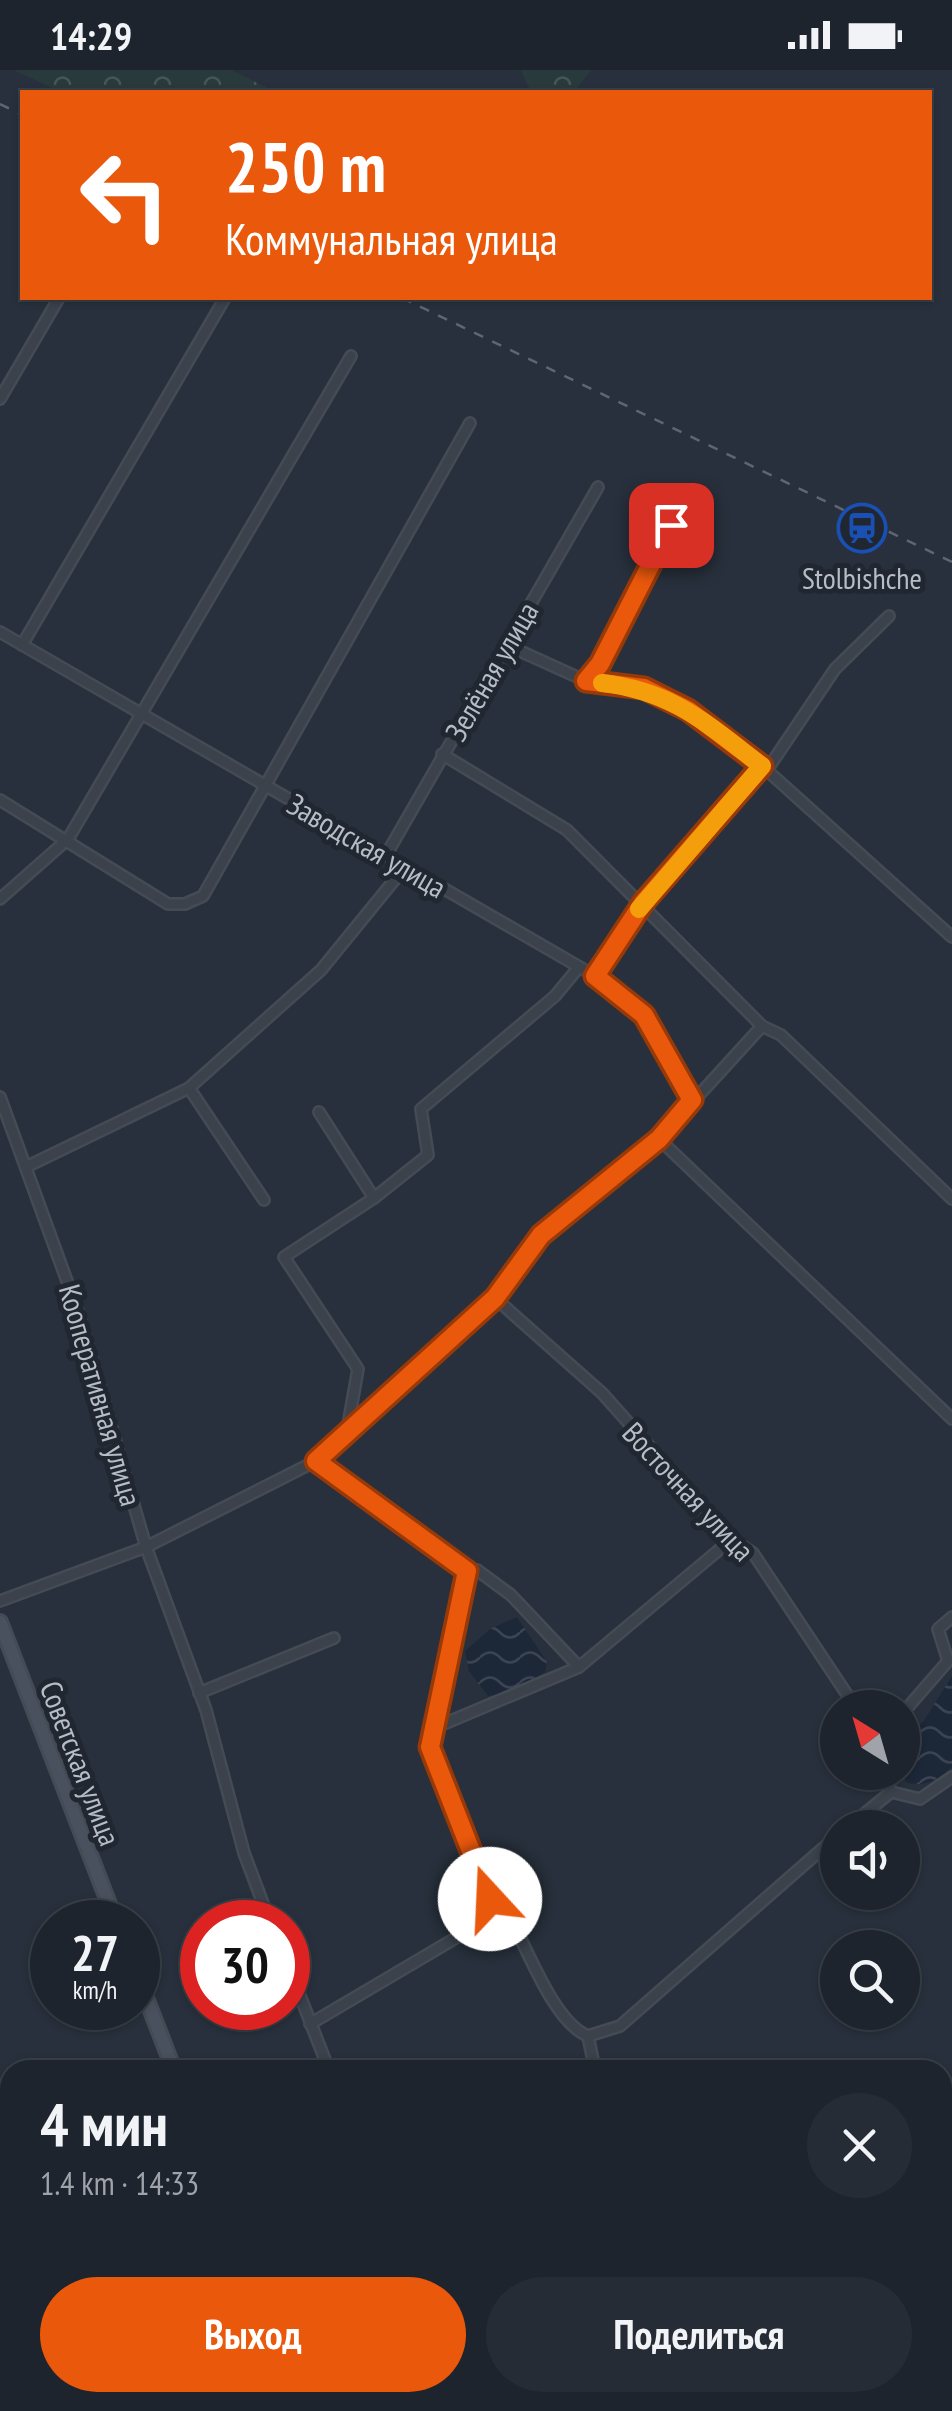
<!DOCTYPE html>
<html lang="ru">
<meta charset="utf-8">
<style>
:root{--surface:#1d242d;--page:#252c35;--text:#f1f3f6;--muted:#a0a4aa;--line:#3b4149;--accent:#ea580c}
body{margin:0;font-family:"PT Sans Narrow",sans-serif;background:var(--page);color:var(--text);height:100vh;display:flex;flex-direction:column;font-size:38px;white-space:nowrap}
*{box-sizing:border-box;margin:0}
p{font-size:32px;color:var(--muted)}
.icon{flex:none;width:55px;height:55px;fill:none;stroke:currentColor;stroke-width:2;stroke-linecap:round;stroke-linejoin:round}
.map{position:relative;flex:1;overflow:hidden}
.panel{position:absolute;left:0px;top:1990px;width:952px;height:352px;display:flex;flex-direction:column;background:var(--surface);border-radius:30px 30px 0 0;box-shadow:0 2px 8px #0004,0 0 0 2px var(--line)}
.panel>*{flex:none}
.guide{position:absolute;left:20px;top:20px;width:912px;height:210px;border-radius:0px;box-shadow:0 2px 8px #0004,0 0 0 2px var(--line);background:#ea580c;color:#fff;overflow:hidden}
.needle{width:65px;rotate:323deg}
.controls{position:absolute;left:820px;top:1620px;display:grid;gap:20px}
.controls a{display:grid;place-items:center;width:100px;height:100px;border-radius:50%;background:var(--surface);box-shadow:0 2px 8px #0004,0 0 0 2px var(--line);font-size:50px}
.speed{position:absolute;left:30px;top:1830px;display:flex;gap:20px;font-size:50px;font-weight:700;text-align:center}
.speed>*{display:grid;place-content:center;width:130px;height:130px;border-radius:50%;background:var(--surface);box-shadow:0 2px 8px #0004,0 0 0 2px var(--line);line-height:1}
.speed small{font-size:25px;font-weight:400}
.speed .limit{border:15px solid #d22;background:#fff;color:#111}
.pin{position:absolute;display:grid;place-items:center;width:85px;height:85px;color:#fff;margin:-42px;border-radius:20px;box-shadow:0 5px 15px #0006}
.me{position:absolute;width:110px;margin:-55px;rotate:340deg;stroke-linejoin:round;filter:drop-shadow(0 0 8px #0008)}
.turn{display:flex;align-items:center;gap:35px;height:210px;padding:0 40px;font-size:45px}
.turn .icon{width:130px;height:130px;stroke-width:2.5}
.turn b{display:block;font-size:70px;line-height:85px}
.round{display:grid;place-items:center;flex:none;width:105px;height:105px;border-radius:52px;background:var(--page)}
.overview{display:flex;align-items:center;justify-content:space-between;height:170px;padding:0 40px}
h1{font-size:60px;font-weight:600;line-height:75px}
.primary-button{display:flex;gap:20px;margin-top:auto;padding:20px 40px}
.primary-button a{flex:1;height:115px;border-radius:60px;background:var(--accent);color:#fff;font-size:40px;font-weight:600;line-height:115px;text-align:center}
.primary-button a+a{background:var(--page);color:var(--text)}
.status{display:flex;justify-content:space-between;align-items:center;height:70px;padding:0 50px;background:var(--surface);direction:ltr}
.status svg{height:28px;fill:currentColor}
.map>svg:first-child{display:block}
</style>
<div class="status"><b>14:29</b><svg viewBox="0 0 49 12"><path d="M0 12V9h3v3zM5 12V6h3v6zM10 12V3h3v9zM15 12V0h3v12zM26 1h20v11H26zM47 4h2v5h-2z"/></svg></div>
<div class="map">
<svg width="952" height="2341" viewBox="0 0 952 2341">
<defs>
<pattern id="forest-crowns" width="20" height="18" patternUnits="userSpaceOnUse" patternTransform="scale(2.5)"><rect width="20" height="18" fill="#293a3d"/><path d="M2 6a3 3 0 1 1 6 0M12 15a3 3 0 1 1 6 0" fill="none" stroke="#465558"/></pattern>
<pattern id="water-waves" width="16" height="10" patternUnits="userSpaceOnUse" patternTransform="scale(2.5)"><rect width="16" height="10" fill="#1c2738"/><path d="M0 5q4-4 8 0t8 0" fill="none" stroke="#3b4453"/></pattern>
</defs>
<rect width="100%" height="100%" fill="#27303c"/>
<g fill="url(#forest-crowns)">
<path d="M14 0H231L276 22H61Z"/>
<path d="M521 0H591L574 22H531Z"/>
</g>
<g fill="url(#water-waves)">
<path d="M517 1547 547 1592 545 1602 509 1622 488 1626 469 1601 465 1581 490 1559Z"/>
<path d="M952 1606V1697C938 1710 926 1717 907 1713L901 1703 903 1666 923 1652Z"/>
</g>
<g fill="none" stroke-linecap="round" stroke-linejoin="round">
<g stroke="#444b55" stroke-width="14">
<g id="street">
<path d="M0 329 59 228"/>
<path d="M671 455 600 593 586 611 644 618 689 640 761 695 952 867"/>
<path d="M0 562 595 906 645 945 692 1030"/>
<path d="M22 575 225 228"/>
<path d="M507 575 586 611"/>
<path d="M442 684 567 760 762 956 781 965 952 1129"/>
<path d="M0 730 168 834H185L203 826 470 353"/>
<path d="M386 785 598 417"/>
<path d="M0 829 68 769 351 286"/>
<path d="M595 906 643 833 761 695 769 697 835 599 889 546"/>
<path d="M189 1018 264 1130"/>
<path d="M0 1027 79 1244 146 1477 206 1640 244 1783 270 1852"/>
<path d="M319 1042 374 1128"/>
<path d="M659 1069 952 1349"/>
<path d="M26 1097 189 1018 321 900 405 797"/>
<path d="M495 1228 602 1323 732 1469 753 1483 856 1638"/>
<path d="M347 1361 358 1299 284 1187 374 1128 428 1085 421 1039 555 926 579 897"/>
<path d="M316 1391 467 1501 430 1677 487 1812 495 1849 512 1851C529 1883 555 1953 588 1966L595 2000"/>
<path d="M467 1501 477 1500 511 1525 579 1597"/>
<path d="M0 1531 146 1477 316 1391 495 1228 541 1165 659 1069 762 956"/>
<path d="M199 1623 334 1568"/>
<path d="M902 1644 948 1591 938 1559 952 1547"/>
<path d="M434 1658 579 1597 732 1469"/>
<path d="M886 1702 891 1722"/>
<path d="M891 1722 920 1729 952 1707"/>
<path d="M847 1758 891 1722"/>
<path d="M288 1895 329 2000"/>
<path d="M310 1954 493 1846"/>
<path d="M588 1966 620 1956 838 1765"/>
<path d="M0 2041 10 2058"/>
<path d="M0 2241 10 2236"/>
<path d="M665 2332 679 2341"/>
<path d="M0 2339 1 2341"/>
<path d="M313 2341 321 2332"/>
<path d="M617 2341 623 2332"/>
</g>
</g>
<g stroke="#444b55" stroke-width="18">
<g id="secondary">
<path d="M0 1552 116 1852"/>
<path d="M138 1907 174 2000"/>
<path d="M401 2332 417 2341"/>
</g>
</g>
<use href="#street" stroke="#3b424c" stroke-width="9"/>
<use href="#secondary" stroke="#4a515e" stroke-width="12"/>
<g stroke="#5e6672" stroke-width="2.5" stroke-dasharray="10 10" stroke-linecap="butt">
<path d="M0 34 22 45"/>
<path d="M402 228 952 492"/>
</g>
</g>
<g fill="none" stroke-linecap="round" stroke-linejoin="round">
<g stroke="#983908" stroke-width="25">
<path id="route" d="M490 1829 430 1677 467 1501 316 1391 495 1228 541 1165 659 1069 692 1030 644 945 595 906 643 833 762 696 688 640 644 618 586 611 600 594 671 455"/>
</g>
<use href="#route" stroke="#ea580c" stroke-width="18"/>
<path stroke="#f59e0b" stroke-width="18" d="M602 613C673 621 707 654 762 696L639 839"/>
</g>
<defs>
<g id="station-ring" transform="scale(2.5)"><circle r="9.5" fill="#202731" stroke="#1a4fb4" stroke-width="1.5"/><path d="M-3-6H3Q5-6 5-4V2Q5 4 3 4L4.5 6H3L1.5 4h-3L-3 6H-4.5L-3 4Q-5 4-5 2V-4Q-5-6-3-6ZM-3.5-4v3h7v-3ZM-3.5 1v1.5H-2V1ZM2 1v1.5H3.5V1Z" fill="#1a4fb4"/></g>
</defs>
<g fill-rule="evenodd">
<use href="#station-ring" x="862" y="458"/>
</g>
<g text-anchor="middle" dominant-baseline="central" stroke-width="10" stroke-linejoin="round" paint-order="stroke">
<g font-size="30" fill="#b7bdc7" stroke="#202731">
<text x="862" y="507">Stolbishche</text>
</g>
<g font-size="30" fill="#b7bdc7" stroke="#202731">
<text transform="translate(491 601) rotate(-60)">Зелёная улица</text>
<text transform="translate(367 775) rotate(30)">Заводская улица</text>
<text transform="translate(101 1325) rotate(74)">Кооперативная улица</text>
<text transform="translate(689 1421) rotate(47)">Восточная улица</text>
<text transform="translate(81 1693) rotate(69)">Советская улица</text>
</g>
</g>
</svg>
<div class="controls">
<a><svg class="needle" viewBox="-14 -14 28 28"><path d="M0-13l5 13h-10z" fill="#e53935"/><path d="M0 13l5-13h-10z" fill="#a0a4aa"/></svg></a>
<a><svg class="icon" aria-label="sound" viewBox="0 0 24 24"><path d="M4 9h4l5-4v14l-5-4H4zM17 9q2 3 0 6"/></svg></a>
<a><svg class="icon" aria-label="search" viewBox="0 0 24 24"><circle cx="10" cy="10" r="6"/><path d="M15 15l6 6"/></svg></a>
</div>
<div class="speed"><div>27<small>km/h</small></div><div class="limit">30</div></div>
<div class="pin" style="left:671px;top:455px;background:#d93025"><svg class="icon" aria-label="arrive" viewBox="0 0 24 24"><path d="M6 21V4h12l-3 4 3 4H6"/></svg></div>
<svg class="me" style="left:490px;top:1829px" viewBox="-20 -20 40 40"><circle r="19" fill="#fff"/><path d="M0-13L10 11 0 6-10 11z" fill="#ea580c"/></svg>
<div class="guide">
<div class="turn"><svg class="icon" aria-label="left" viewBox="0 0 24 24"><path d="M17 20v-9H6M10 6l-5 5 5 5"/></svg><div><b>250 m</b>Коммунальная улица</div></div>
</div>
<section class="panel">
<div class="overview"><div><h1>4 мин</h1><p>1.4 km · 14:33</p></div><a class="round"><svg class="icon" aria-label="close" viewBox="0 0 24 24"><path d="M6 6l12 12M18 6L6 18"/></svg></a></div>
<div class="primary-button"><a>Выход</a><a>Поделиться</a></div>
</section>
</div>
